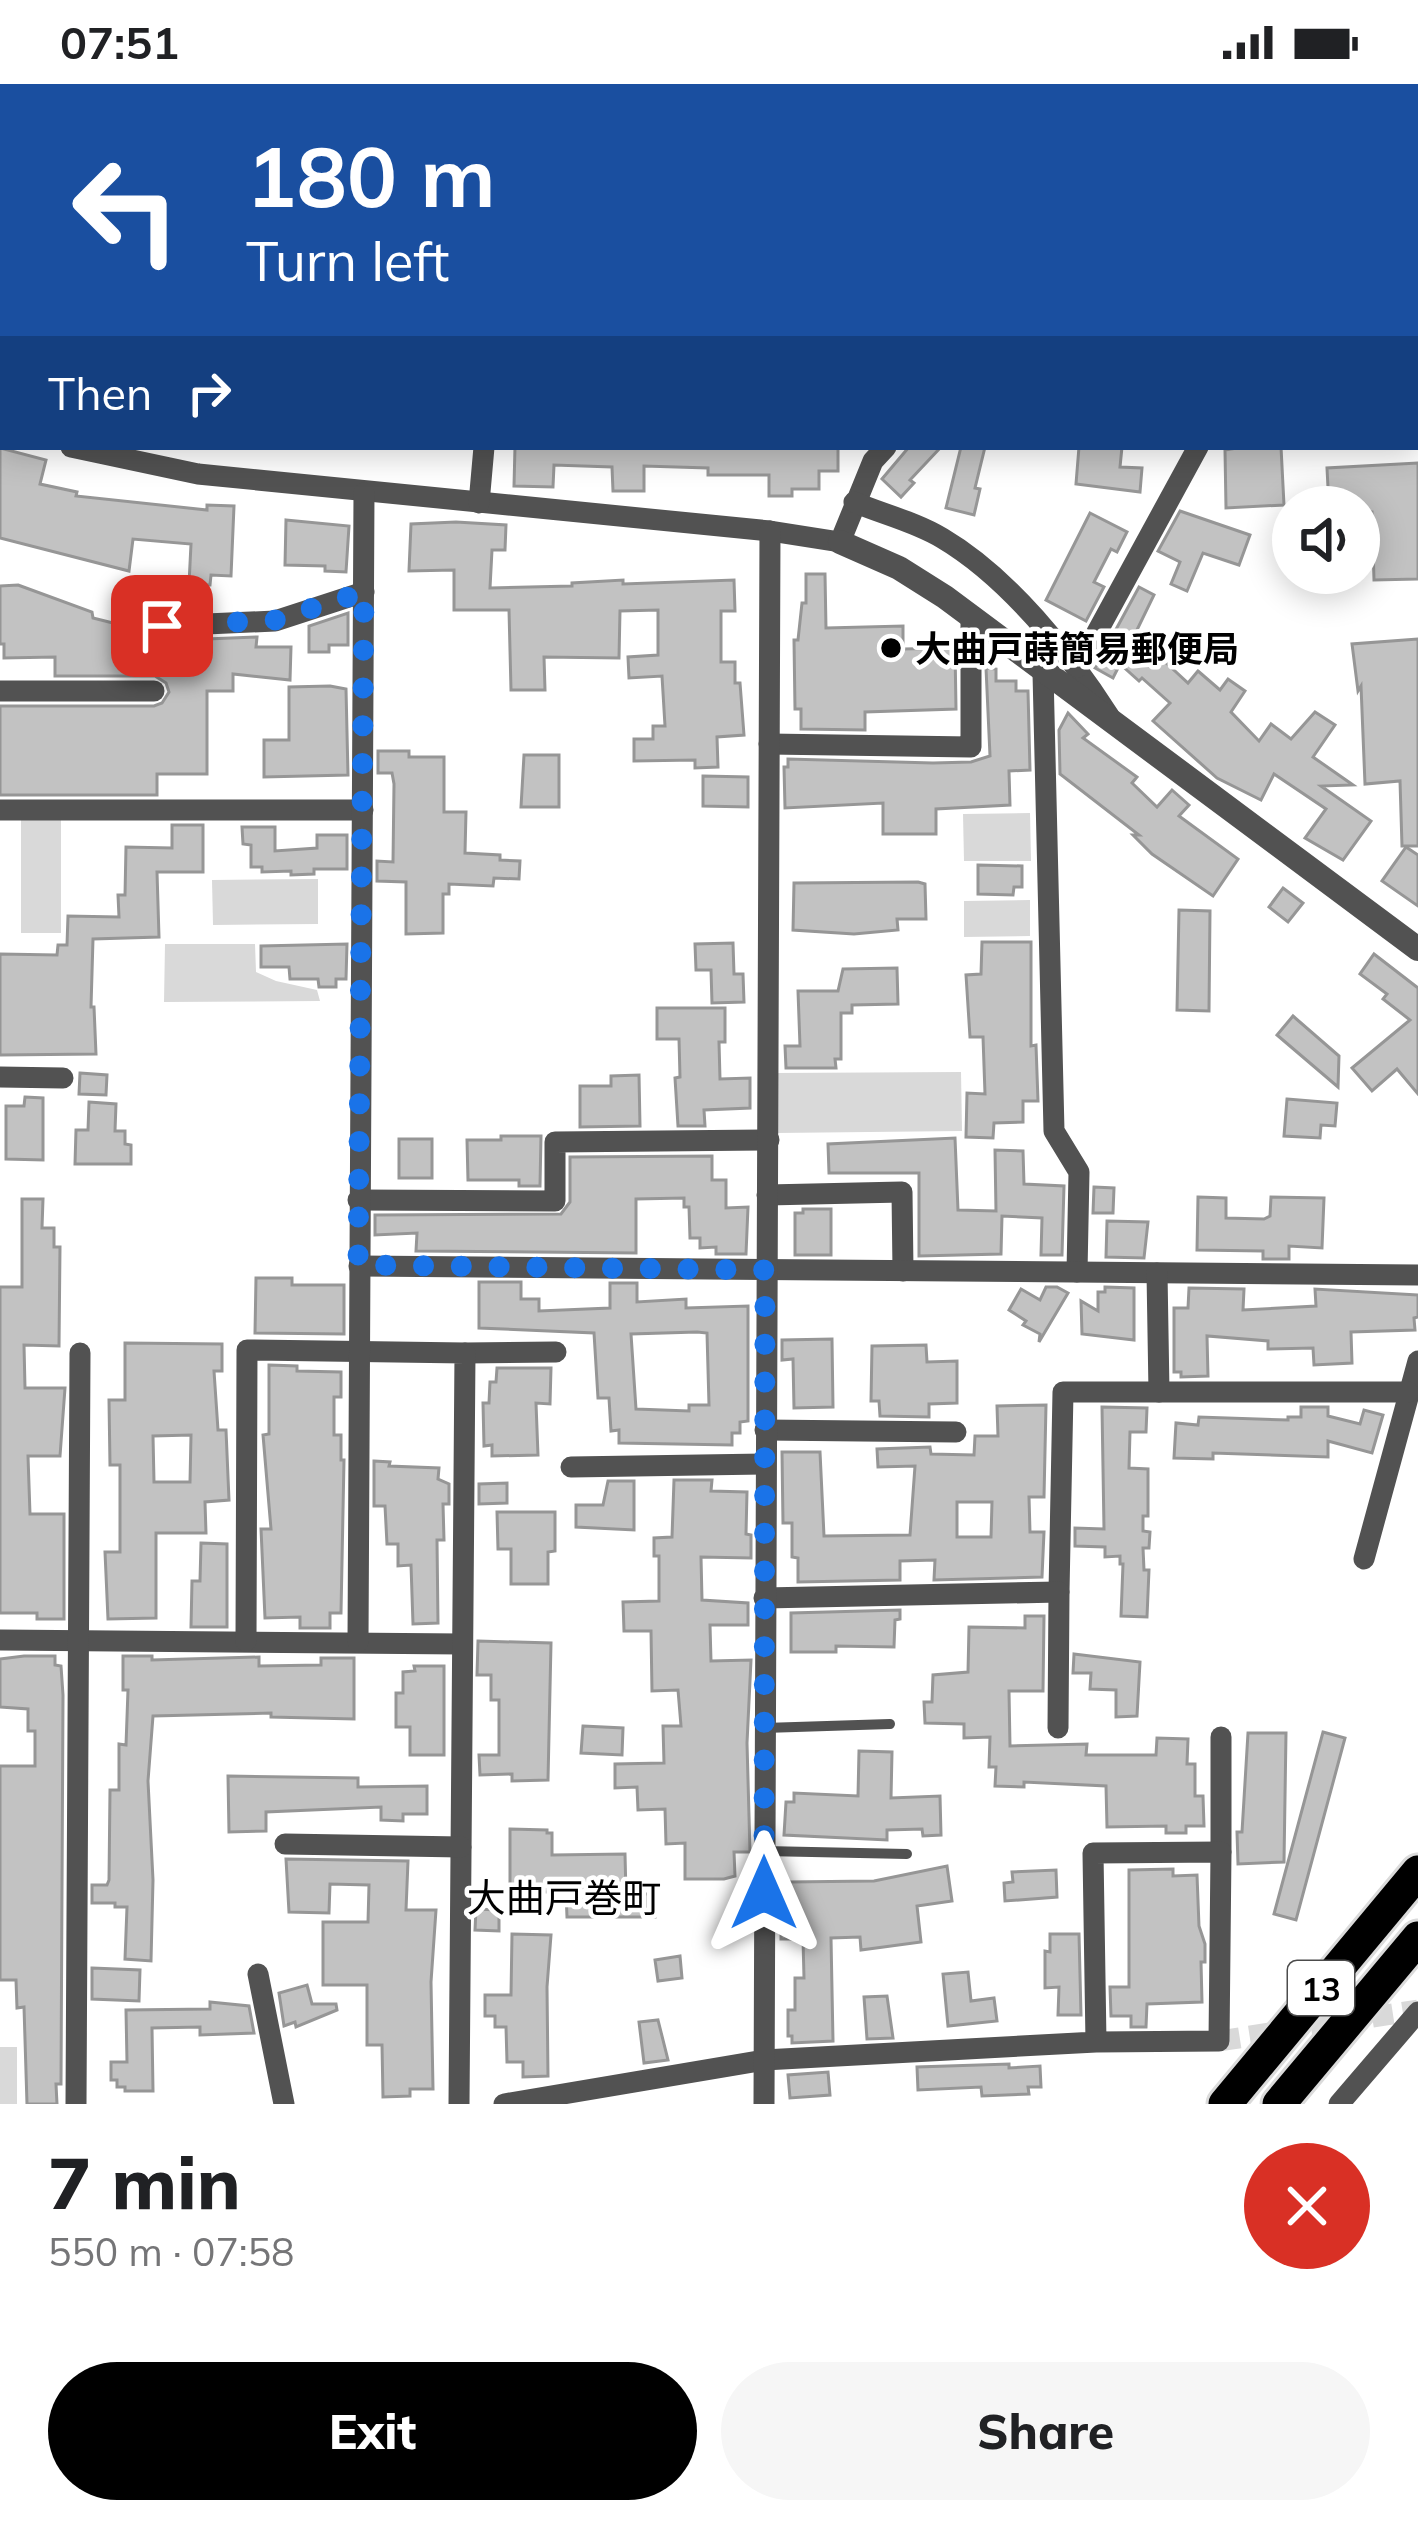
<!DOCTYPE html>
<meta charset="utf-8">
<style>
:root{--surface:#fff;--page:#f6f6f6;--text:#202124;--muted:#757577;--accent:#000}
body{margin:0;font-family:Mulish,"Noto Sans JP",sans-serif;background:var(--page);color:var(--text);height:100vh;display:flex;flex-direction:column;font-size:45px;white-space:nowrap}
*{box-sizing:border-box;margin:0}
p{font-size:39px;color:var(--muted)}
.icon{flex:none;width:66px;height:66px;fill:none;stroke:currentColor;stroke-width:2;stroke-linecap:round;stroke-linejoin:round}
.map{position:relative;height:2020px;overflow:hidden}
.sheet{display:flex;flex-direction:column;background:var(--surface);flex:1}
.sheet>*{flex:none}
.hud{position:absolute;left:0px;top:0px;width:1419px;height:366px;box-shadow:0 6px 30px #0003;background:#1a4fa0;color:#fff;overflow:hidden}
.controls{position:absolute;left:1272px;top:402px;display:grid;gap:24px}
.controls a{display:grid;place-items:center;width:108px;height:108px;border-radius:50%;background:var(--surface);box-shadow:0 6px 30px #0003;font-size:60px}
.pin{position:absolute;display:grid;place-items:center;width:102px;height:102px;color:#fff;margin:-51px;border-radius:24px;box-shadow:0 6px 18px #0006}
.me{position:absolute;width:132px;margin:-66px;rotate:0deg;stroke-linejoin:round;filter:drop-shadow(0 0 9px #0008)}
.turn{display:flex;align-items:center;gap:42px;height:252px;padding:0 48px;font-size:54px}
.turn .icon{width:156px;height:156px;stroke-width:2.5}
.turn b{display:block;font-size:84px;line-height:102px}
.then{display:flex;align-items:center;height:114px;padding:0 48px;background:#0003;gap:24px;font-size:45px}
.round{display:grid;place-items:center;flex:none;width:126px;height:126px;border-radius:63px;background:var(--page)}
.head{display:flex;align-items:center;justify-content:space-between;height:204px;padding:0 48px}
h1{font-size:72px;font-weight:800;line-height:90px}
.cta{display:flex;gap:24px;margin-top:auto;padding:24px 48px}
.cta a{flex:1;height:138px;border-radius:72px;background:var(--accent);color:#fff;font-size:48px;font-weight:800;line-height:138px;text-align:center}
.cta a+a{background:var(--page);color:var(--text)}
.status{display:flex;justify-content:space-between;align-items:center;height:84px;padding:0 60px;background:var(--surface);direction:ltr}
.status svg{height:33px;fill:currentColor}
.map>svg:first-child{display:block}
</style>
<div class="status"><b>07:51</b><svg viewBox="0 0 49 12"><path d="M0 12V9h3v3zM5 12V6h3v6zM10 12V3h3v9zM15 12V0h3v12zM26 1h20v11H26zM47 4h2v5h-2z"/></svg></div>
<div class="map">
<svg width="1418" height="2020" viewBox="0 0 1418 2020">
<rect width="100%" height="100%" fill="#fff"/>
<g fill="#d9d9d9">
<path d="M1030 729 1031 777H964L963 730Z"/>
<rect x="21" y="736" width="40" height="113"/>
<path d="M318 795V840L213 841 212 796Z"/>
<path d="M1030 816V852L964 853V817Z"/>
<path d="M165 860H255L256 888 276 897 317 906 320 917 164 918Z"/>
<path d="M961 988 962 1047 776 1049 775 989Z"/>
<rect x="0" y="1963" width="17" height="57"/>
</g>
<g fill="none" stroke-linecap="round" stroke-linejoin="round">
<g stroke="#a0a0a0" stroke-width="8">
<path d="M142 3 157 0"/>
<path d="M0 15H3"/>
</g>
</g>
<g fill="#c2c2c2" stroke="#969696" stroke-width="3" fill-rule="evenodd">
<path d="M515 363H838V387H819V405H792V412H769V391H708V384L644 382V407H613L612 383 554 381 553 403 514 402Z"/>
<path d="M909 363H941L910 396 914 399 901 413 882 395Z"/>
<path d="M961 363H985L975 404 980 405 974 431 946 424Z"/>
<path d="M1079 363H1122L1120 383 1142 384 1140 408 1076 400Z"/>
<path d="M1243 363H1281L1284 421 1226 424 1225 366Z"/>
<path d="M0 364 46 376 40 400 77 408 76 412 207 426V421L234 422 231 492 211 491 210 501 189 500 191 460 133 455 129 487 0 454Z"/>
<path d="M1418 379V495L1374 496 1372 428H1366L1365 423H1329L1327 384Z"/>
<path d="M1180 427 1250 451 1239 481 1203 469 1187 507 1171 500 1180 478 1158 467Z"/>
<path d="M1090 429 1127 448 1117 468 1111 465 1094 498 1104 503 1086 537 1046 516Z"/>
<path d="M286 436 349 442 346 488 325 487V482L285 481Z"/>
<path d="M456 438 506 441 505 466H492L490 504 572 502V499L623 496V500L734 496 735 527H721V578H735V599H740L744 651 717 653 718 683 695 684V676L634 677V655H653V642H665L662 592 629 594 628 573 658 571V526L620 527 619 574 544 573 545 606H511L509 526H454V486L409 487 411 440Z"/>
<path d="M806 490H825L826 544 903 542V565L955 564 956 625 865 628V646L801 645V625H795L794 556H798L802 519H806Z"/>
<path d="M18 501 92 528 93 534 129 543 130 555 160 556V572L207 571V555L257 553 256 563H291L290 596 233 590V607H207V690H157V711H0V622H154L162 619 169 608 166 599 155 592H55V573L4 574V560H0V502Z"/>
<path d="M1139 503 1154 511 1135 550 1188 599 1198 587 1220 606 1228 595 1245 607 1231 628 1259 657 1271 640 1291 655 1315 628 1335 641 1313 673 1353 701 1321 702 1371 737 1343 776 1305 754 1326 725 1274 690 1261 716 1217 694 1153 637 1170 619 1142 594 1139 597 1120 580 1113 594 1095 584Z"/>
<path d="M348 529V561H329V568H309V542Z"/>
<path d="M1418 555V762H1402L1400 697 1365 700 1361 602 1358 607 1352 560Z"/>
<path d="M986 584 996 585V597H1016V607H1028L1030 686 1009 687 1010 721 936 725V750H883V719L785 724 784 683H788V675L933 679 971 678 990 672Z"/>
<path d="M330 602 346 605 348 691 264 693V656H289V603Z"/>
<path d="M1068 629 1088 650 1083 654 1137 693 1132 699 1157 723 1172 706 1189 721 1179 732 1238 775 1213 812 1152 770 1133 751H1139L1060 690 1059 646Z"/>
<path d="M378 667H409V673H444V728H466L465 769 500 771V776L520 777 519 795 494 794 493 802 449 800V810H443V849L406 850V798L377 797V777L393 778 394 700 392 689H378Z"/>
<path d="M524 671H559V723H521Z"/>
<path d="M703 692 748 693V723L703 722Z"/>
<path d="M172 741H203V788H157L159 853 93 855 91 923H94L96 970 0 971V870L57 871 58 861H67L68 832 119 833 118 811H125L126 763 172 764Z"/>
<path d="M242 743H275V767L317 764V751H347V785H314V790L291 791V787L262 788V783H251V761L243 760Z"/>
<path d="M1406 763 1418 771V822L1382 797Z"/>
<path d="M978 781 1022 782V803H1014L1013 811 978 810Z"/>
<path d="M918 798 925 800 926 835H897L898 846 854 850 793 846 794 799Z"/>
<path d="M1283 804 1303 819 1288 838 1269 823Z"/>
<path d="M1179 826 1210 827 1209 927 1177 926Z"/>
<path d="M982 858H1031V962L1036 961 1038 1017H1023V1038L994 1039 993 1054 966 1053 967 1009 985 1010 983 953H970L966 891 981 890Z"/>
<path d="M733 859 734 890H743L744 918 712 919 711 886H696L695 860Z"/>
<path d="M347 860 346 895H336V903H319L318 895H290L289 883H261V862Z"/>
<path d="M1374 870 1418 904V1010L1397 985 1372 1007 1352 984 1410 936 1383 915 1387 910 1360 890Z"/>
<path d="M897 884 898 920 852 921V929H841V975H835L836 984H786L785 962H800L798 907H838L843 885Z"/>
<path d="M657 924H725V958H719L720 995 750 994V1024L704 1026 705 1042H678L675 994 680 993 679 955H657Z"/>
<path d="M1293 932 1339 972 1338 1003 1277 951Z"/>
<path d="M80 989 107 991 106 1011 79 1010Z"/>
<path d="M639 991 640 1042 580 1043V1002H611V992Z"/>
<path d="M25 1013 43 1014V1076L6 1075V1022H24Z"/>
<path d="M1287 1015 1337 1019 1335 1042 1321 1041 1320 1054 1284 1052Z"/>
<path d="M89 1018 116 1020 115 1047H125V1060L131 1061V1080H75L76 1046H88Z"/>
<path d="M501 1052H541L540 1102H519V1096H468L467 1056H501Z"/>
<path d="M955 1054 958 1126 996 1127 995 1066 1023 1067 1024 1100 1064 1102 1062 1171H1041L1042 1134 1002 1132 1001 1170 919 1172V1089H829L828 1060Z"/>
<rect x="399" y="1055" width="33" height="39"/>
<path d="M712 1072V1096H726V1124L748 1123 746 1170H716V1163L700 1164V1154H690L689 1123H684V1114L636 1115V1169L416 1167 417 1149 375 1151V1131L561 1130 570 1118V1073Z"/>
<path d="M1094 1103 1114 1104 1113 1129H1093Z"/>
<path d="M1198 1113 1226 1114V1134L1264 1135 1270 1132 1271 1113 1324 1114 1322 1164 1289 1162V1175H1263V1167L1197 1166Z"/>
<path d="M22 1115H43L42 1144H54V1163H60L59 1262 24 1261 25 1304H65L60 1372H28L30 1430H64V1535H37V1529H0V1203H22Z"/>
<path d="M803 1125H831V1171H795V1129H803Z"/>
<path d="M1107 1137 1148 1138 1144 1174 1106 1173Z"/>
<path d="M256 1194H292V1201H344V1250L255 1249Z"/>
<path d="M479 1198H521V1215H539V1227L610 1224V1199H637V1218L686 1215V1224L748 1222V1337L740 1338V1349H732V1361L619 1359V1346L611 1347 609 1314H598L594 1249 479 1244ZM697 1248 707 1249 709 1321H689V1327L636 1325 631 1250Z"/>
<path d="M1046 1203H1057L1068 1209 1039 1258 1040 1250 1023 1241 1026 1237 1009 1226 1021 1205 1040 1216Z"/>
<path d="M1105 1203 1134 1204V1256L1082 1250 1081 1217 1098 1227V1208H1105Z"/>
<path d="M1189 1204 1244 1205 1243 1226 1316 1222 1315 1205 1418 1211V1233L1414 1234 1415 1246 1351 1248 1352 1279 1314 1281 1313 1264 1268 1265V1257L1207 1252 1208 1292 1181 1293V1288H1174V1224H1188Z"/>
<path d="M832 1255 833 1323 794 1324 793 1275 782 1276V1256Z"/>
<path d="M125 1259 222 1260V1287H214L218 1346H226L229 1416 205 1418 206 1449H156V1534L108 1535 105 1468H120V1381H110L109 1316H125ZM191 1351 190 1398H154L153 1352Z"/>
<path d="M926 1261 927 1278 957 1277V1319L929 1320V1333L880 1332 879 1317H871L872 1262Z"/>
<path d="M269 1281 297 1282V1287L341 1288V1313H334V1351H341V1376H344L341 1529H330V1544H300V1533L265 1534 261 1445H271L263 1351 269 1350Z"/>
<path d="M497 1284H551L550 1320 536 1319 538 1371 492 1372V1361L484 1362 483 1319H489L490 1298H496Z"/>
<path d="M1046 1321 1044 1413H1029L1030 1448H1044L1042 1493 934 1496 935 1476 900 1477V1496L798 1498V1474L792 1473V1439H783L782 1368H820L824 1452 910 1451 915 1382 878 1383 877 1365 930 1363 931 1370 974 1371 975 1352H998L997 1322ZM957 1418H992L991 1453H957Z"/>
<path d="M1102 1323 1147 1324 1146 1348H1130L1129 1384 1148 1385V1432H1143V1447L1150 1448 1149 1464H1143L1144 1486H1149L1147 1533 1121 1532 1123 1480H1120V1472L1105 1473V1463L1075 1462V1444L1104 1445Z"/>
<path d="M1301 1323H1328V1332L1360 1340 1364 1326 1383 1331 1372 1369 1328 1357V1373L1213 1369V1375L1174 1374 1176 1339 1198 1341 1199 1333 1288 1336V1333H1301Z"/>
<path d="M374 1377 390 1378 389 1382 439 1384 438 1395 449 1400V1420H443L444 1456H437L438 1539 413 1540 411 1481 398 1482V1460H387L385 1422H374Z"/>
<path d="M674 1396H712L711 1407 747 1408 746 1450 751 1451V1474L701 1473 702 1516 748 1519V1541H710L711 1577 751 1576 747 1659 750 1768H734L735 1792 724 1795H685V1759L666 1760 665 1725 638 1726 637 1703 615 1704V1680L664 1679 663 1642H681L678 1606 652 1607 651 1547H624L623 1518 659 1517V1472H654V1454L672 1453Z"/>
<path d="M608 1397H634V1446L576 1443V1421H603Z"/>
<path d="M507 1399V1419L479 1420V1400Z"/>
<path d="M497 1428H555V1467L548 1468V1500H511V1465H498Z"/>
<path d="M201 1459 227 1460V1543H191L192 1497H200Z"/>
<path d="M900 1526V1535L895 1536 894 1563 836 1562V1568H791V1529Z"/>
<path d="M1025 1532H1044L1043 1607H1009L1010 1662 1087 1660 1086 1671H1156L1157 1654 1188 1655 1187 1680H1195V1712H1203L1204 1742H1186V1749H1166V1742L1107 1743 1106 1702 1024 1698V1703L995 1702 996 1683H989L990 1653 964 1654V1640L925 1639 924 1618H932L933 1591 968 1588 969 1543 1025 1544Z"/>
<path d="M478 1557 551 1559 548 1696 512 1697V1690L480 1691 479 1671H499V1616H491V1591H477Z"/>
<path d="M1074 1570 1140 1578 1137 1632 1116 1633V1606L1090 1605 1091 1589H1073Z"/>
<path d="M24 1572H55V1581L61 1582 63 1611 61 2000H56L57 2020H27L24 1923 17 1924 16 1896H0V1682H35V1647H28V1625L0 1623V1575Z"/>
<path d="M123 1572H152V1576L259 1573V1582L321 1581V1574H354V1635L271 1633V1629L153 1632 148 1697 153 1796 151 1877 125 1875 127 1823H115V1819H92V1801H107L109 1796 110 1706H119V1660L126 1661 128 1606H123Z"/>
<path d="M414 1582H444V1671H410V1643H396V1609H403V1588L415 1587Z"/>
<path d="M583 1642 623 1644 622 1671 581 1669Z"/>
<path d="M1323 1648 1345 1654 1296 1836 1274 1830Z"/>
<path d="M1248 1649H1286L1284 1778 1238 1780 1237 1748H1242Z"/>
<path d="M859 1667 892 1668 891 1714 940 1712 941 1751 923 1752 922 1745 887 1746V1756L784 1751 786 1718H794V1709L858 1712Z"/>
<path d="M228 1692 358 1694V1703L427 1702V1730H403V1737L381 1736V1723L266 1728V1747L229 1748Z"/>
<path d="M510 1745 547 1746V1749H552V1771L625 1770 626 1810H655V1833H567L566 1808H510Z"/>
<path d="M286 1775 408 1777 406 1826H436L431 1898 433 2005H410V2012L383 2013 382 1961H367V1901H323V1838H368L369 1801 330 1800 329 1829 289 1828Z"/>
<path d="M947 1782 952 1817 917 1822 921 1858 861 1866 860 1853 831 1854 833 1957 792 1959V1952H788V1926H795V1894H804L803 1855H781V1833H789L788 1798 874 1797Z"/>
<path d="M1173 1785V1792L1197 1791 1199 1842 1205 1860V1878H1201L1202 1918 1147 1920 1146 1943H1131V1932H1111L1110 1903H1129V1786Z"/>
<path d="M1056 1786 1057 1813 1005 1817 1004 1799 1013 1798 1012 1788Z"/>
<path d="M476 1825 499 1826V1847L475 1846Z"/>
<path d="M512 1850 551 1851 547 1903 548 1992 523 1993V1978H507L506 1943H495V1932H485V1911H511Z"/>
<path d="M1050 1850H1079L1081 1931H1058L1059 1903 1045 1904V1867L1050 1868Z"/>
<path d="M680 1872 682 1894 658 1897 655 1876Z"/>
<path d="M92 1884 140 1886 139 1917 92 1915Z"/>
<path d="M968 1888 971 1917 994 1914 997 1937 948 1942 943 1890Z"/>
<path d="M307 1901 312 1920H336L337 1926 296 1943 295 1938 284 1942 279 1909Z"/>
<path d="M887 1912 893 1954 867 1955 864 1913Z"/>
<path d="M210 1918 249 1922 254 1949 200 1951V1943L152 1944 153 2007H125V2003H117V1996H111V1978H127L126 1926 210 1925Z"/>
<path d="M658 1936 668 1976 644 1979 639 1938Z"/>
<path d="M1009 1980V1984L1040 1982 1041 2003H1028L1029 2010 982 2012 981 2003 918 2006 917 1983Z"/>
<path d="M828 1988 830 2011 790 2014 788 1991Z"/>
</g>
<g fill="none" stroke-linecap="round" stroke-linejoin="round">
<path stroke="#d9d9d9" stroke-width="21" stroke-dasharray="21 10" stroke-linecap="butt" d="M1219 1957 1418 1926"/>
<g stroke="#dbdbdb" stroke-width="39">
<g id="trunk">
<path d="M1225 2020 1418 1788"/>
<path d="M1279 2020 1418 1854"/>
</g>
</g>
<g stroke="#525252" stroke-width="10">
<path d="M764 1644 890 1640"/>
<path d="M764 1767 907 1770"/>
</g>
<g stroke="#525252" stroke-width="21">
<path d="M1227 0V3"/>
<path d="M511 3V0"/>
<path d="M817 3 818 0"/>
<path d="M1041 3 1042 0"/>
<path d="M1416 37H1418"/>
<path d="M0 91 3 92"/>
<path d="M0 335 3 336"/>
<path d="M71 363 198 390 770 447 840 458 873 377 886 363"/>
<path d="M854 418C882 430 916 438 942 454 1008 493 1069 569 1109 632"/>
<path d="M479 419 484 363"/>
<path d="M162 542 275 537 364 508"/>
<path d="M1078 583 1198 363"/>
<path d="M1043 589 1054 1047 1079 1088 1077 1188"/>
<path d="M0 607H154"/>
<path d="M769 660 971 663V533"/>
<path d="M0 726H363"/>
<path d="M0 993 63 994"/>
<path d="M767 1111 902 1108 903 1187"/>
<path d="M358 1116 555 1117V1058L769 1056"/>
<path d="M359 1182 1418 1191"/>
<path d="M1157 1189 1159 1308"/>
<path d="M465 1269 556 1268"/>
<path d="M765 1346 956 1348"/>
<path d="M571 1383 765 1380"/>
<path d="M1364 1475 1418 1277"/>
<path d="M1059 1508 1063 1308H1408"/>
<path d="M764 1514 1059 1508 1058 1644"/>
<path d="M0 1556 462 1560"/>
<path d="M246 1557 247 1266 465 1269 459 2020"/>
<path d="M358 1558 364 409"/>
<path d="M1221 1653V1768"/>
<path d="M285 1760 461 1763"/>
<path d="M258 1890 284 2020"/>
<path d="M76 2020 80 1269"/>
<path d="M504 2020 764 1976 1096 1958 1219 1957 1221 1768 1093 1769 1096 1958"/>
<path d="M764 2020 770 447"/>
<path d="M1339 2020 1418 1928"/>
</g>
<path stroke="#525252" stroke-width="24" d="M840 458 899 484 945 513 1418 865"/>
<use href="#trunk" stroke="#000" stroke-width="33"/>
</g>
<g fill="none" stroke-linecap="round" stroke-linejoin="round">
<path stroke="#1a73e8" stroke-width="21" stroke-dasharray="0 37.8" d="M162 542 275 536 364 508 358 1181 765 1186 764 1809"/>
</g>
<circle fill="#000" stroke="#fff" stroke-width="4.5" cx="891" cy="564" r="12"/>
<g text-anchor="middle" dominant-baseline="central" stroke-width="9" stroke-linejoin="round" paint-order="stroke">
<rect fill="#fff" stroke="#4c4c4c" stroke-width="3" x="1288" y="1877" width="66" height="54" rx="9"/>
<g font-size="33" font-weight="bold" fill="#000">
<text x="1321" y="1904">13</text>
</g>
<g font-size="36" font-weight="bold" fill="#000" stroke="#fff" text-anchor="start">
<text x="915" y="564">大曲戸蒔簡易郵便局</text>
</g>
<g font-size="39" fill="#000" stroke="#fff">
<text x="564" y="1813">大曲戸巻町</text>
</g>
</g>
</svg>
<div class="controls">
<a><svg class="icon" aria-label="sound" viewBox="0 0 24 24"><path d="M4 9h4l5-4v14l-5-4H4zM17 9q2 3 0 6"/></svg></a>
</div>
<div class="pin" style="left:162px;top:542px;background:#d93025"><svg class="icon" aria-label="arrive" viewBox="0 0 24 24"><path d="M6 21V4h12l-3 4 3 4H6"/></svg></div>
<svg class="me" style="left:764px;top:1809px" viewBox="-20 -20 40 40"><path d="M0-17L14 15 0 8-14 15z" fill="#1a73e8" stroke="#fff" stroke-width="4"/></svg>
<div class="hud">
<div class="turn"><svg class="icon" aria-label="left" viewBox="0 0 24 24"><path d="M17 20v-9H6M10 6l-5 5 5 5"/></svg><div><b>180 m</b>Turn left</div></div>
<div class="then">Then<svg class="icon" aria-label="right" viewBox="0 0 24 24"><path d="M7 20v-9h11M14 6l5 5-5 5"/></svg></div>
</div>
</div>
<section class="sheet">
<div class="head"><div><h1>7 min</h1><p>550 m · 07:58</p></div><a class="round" style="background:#d93025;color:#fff"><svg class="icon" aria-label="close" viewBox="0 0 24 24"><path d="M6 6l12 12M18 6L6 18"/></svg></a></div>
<div class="cta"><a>Exit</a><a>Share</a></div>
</section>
